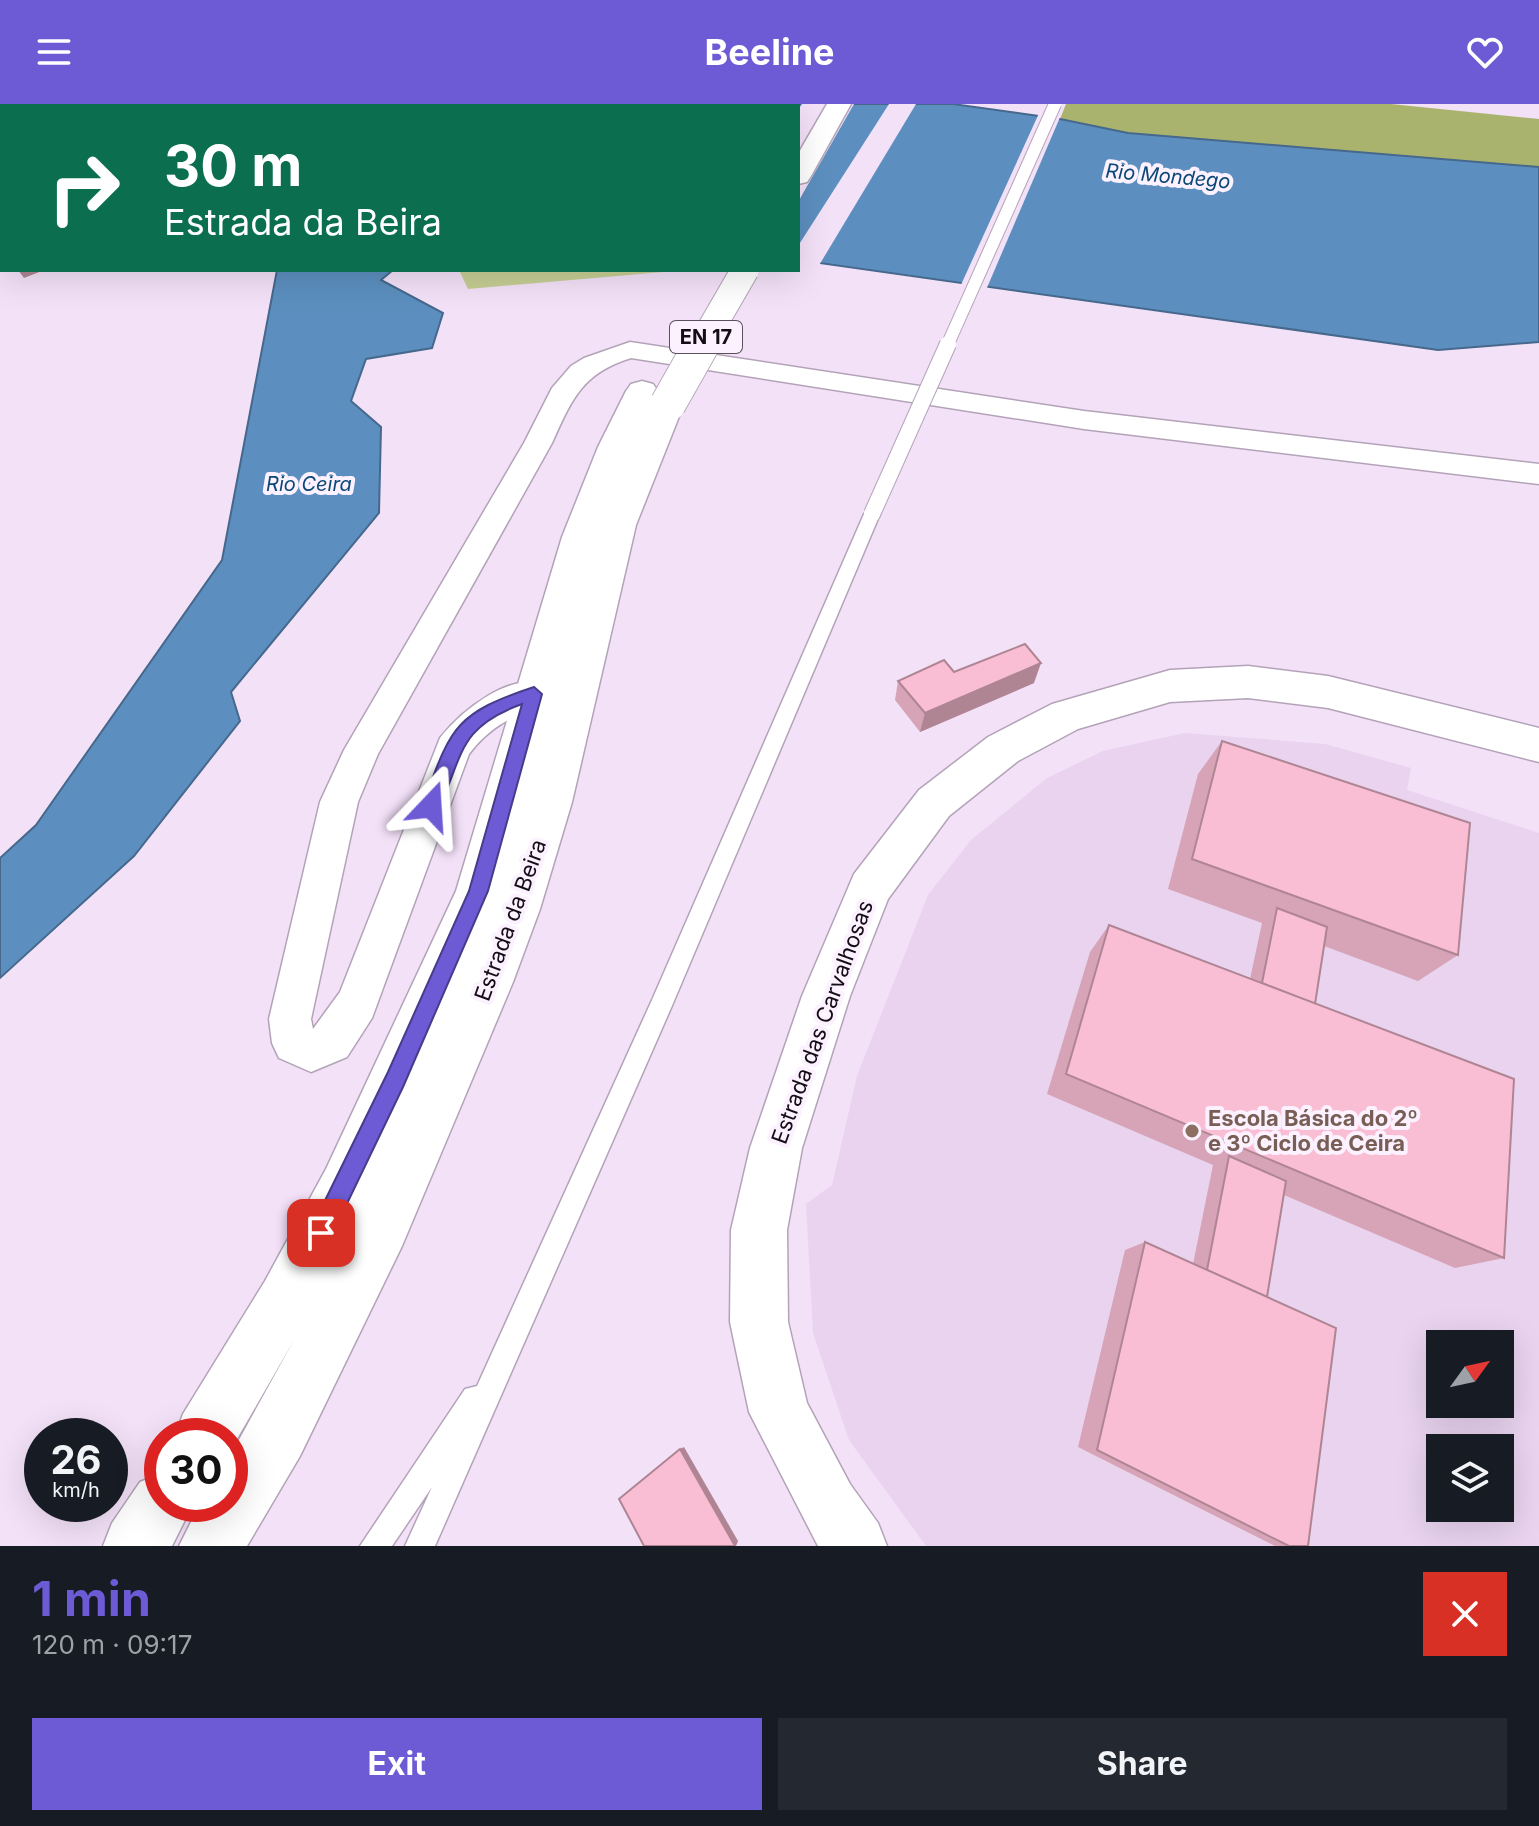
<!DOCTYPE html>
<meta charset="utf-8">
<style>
:root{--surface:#171b24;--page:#242831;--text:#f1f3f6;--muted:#9ea1a6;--accent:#6d5bd5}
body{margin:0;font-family:Inter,sans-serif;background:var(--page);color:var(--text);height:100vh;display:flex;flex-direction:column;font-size:30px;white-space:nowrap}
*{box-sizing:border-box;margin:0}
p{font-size:26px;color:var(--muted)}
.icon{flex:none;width:44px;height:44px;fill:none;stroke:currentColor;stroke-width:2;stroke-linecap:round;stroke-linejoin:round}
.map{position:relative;height:1442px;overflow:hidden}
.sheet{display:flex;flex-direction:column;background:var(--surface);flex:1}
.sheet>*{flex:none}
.banner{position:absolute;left:0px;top:0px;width:800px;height:168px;box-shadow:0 8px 32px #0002;background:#0b6e4f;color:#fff;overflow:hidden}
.needle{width:52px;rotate:57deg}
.tools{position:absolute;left:1426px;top:1226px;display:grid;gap:16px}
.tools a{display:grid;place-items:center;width:88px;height:88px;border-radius:0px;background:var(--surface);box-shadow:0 8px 32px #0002;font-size:40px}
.speed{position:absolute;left:24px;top:1314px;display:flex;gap:16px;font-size:40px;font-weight:700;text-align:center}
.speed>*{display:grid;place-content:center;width:104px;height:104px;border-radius:50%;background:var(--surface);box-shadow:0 8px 32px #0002;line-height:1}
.speed small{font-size:20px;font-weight:400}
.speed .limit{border:12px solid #d22;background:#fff;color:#111}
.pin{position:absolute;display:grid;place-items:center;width:68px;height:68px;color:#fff;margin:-34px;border-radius:16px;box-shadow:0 4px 12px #0006}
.me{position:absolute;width:88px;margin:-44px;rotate:20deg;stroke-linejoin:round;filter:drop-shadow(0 0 6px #0008)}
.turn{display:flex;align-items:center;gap:28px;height:168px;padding:0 32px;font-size:36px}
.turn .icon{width:104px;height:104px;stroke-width:2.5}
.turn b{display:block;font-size:56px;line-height:68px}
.round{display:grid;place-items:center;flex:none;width:84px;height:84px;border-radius:0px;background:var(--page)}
.summary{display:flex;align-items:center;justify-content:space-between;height:136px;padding:0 32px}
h1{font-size:48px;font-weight:700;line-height:60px;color:var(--accent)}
.cta{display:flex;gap:16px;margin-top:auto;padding:16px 32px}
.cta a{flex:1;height:92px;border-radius:0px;background:var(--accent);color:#fff;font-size:32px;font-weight:700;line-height:92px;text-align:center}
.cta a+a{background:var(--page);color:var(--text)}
header{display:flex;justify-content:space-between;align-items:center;height:104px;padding:0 32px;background:var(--accent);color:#fff;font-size:36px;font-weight:700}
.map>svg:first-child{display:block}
</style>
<header><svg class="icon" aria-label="menu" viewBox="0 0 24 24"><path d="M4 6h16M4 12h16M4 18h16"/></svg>Beeline<svg class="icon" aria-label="heart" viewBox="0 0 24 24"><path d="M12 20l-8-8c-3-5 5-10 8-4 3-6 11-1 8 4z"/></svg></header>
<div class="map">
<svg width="1539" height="1442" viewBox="0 0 1539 1442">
<rect width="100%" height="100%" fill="#f3e1f8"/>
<path fill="#e9d3ef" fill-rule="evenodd" d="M1185 629 1325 640 1411 664 1407 686 1539 729V1442H926L849 1336 813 1229 806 1100 832 1081 857 972 928 791 971 736 1047 674 1103 647ZM1440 1240H1500V1300H1440ZM1440 1344H1500V1404H1440Z"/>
<path fill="#c6ce94" d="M459 166H686L468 185Z"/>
<path fill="#aab36e" d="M1066 0H1391L1539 15V63L1128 29 1060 15Z"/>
<g fill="#5c8fbf" stroke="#46688c" stroke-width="2">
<path d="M314 0H953L1060 15 1128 29 1539 63V238L1438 246 798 156V2H312Z"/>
<path d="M277 166H393L381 176 443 209 432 244 366 255 351 297 381 323 379 409 231 588 240 617 134 752 0 874V754L36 721 222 456Z"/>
</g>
<g fill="#f3e1f8">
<path d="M802 0H854L798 98V6Z"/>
<path d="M889 0H916L818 163 798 160V142Z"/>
<path d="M1040 7 1061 11 986 186 960 183Z"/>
</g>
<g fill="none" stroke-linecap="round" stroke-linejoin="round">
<g stroke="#b3a3b8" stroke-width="3">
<path id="service" d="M872 404 880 410 671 904 435 1442H405L432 1383 392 1442H360L465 1285 477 1282 652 896 864 410Z"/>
</g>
<g stroke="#b3a3b8" stroke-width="3">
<path id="minor" d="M630 238 1084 307 1539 360V380L1084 325 631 254C582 269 572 295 552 339L378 650 358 698 311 915 313 925 340 888 440 634C462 606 510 568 546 580L551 590 546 600C514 611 490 622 469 650L372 914 347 953 311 968 279 954 272 939 269 915 320 698 344 646 524 339 552 284 571 262 584 254Z"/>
</g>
<g stroke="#b3a3b8" stroke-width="3">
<path id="tertiary" d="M1248 562 1328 572 1539 624V658L1328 604 1248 594 1170 598 1078 625 1018 657 949 712 888 795 850 892 802 1044 787 1126 788 1218 807 1299 850 1380 878 1419 887 1442H818L749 1308 730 1218 731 1126 750 1044 802 892 854 770 919 686 988 633 1052 600 1170 566Z"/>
</g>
<g stroke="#b3a3b8" stroke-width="3">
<g id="primary">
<path d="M827 0H851L811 72 807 78 798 80V50Z"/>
<path d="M642 277 653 280 658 287 652 299 657 293 668 290 679 293 684 300 636 421 572 698 540 805 513 878 402 1142 300 1352 247 1442H179L200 1400H230V1352L294 1236 230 1347V1332H175L183 1310 265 1177 326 1065 456 787 562 433 598 343 626 287 631 280Z"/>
<path d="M162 1369V1400H193L172 1442H103L112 1419 140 1378Z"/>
</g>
</g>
<use href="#service" fill="#fff" fill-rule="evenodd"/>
<use href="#minor" fill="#fff" fill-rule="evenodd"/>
<use href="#tertiary" fill="#fff" fill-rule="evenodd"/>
<use href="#primary" fill="#fff" fill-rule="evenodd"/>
<g stroke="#b3a3b8" stroke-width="14" stroke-linecap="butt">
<path id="service-bridge-far1" d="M947 242 1055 0"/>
</g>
<g stroke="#b3a3b8" stroke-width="18" stroke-linecap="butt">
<path id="service-bridge" d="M872 410 948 240"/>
</g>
<g stroke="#b3a3b8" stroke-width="29" stroke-linecap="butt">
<path id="primary-bridge-far1" d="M701 242 745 166"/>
</g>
<g stroke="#b3a3b8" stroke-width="37" stroke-linecap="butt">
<path id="primary-bridge" d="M668 300 702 240"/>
</g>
<use href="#service-bridge-far1" stroke="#fff" stroke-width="12"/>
<use href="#service-bridge" stroke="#fff" stroke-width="16"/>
<use href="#primary-bridge-far1" stroke="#fff" stroke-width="27"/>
<use href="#primary-bridge" stroke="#fff" stroke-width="35"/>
</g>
<g fill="#d7a3b6">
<path d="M954 568 1034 579 920 628 895 596 898 577Z"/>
<path d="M1222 637 1458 851 1418 877 1324 842 1315 900 1504 1154 1455 1164 1284 1091 1267 1193 1308 1442H1275L1078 1343 1125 1146 1145 1138 1193 1160 1213 1061 1047 990 1090 848 1109 821 1250 875 1262 819 1168 785 1198 670Z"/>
</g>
<g fill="#af8594">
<path d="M18 166H42V167L24 174Z"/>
<path d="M1041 559 1034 579 920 628 925 609Z"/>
<path d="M684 1343 738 1437 736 1442H735L680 1345Z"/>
</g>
<g fill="#fabed4" stroke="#af8594" stroke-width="2">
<path d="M1025 540 1041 559 925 609 898 577 944 556 954 568Z"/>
<path d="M1222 637 1470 719 1458 851 1192 755Z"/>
<path d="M1277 804 1327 823 1315 900 1262 879Z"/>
<path d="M1109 821 1514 975 1504 1154 1066 970Z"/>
<path d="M1229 1052 1286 1077 1267 1193 1207 1166Z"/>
<path d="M1145 1138 1336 1224 1308 1442H1289L1097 1346Z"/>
<path d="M680 1345 735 1442H644L619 1395Z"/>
</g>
<path fill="#6d5bd5" stroke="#473b8a" stroke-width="2" d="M534 583 542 590 488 787 403 983 329 1137 321 1140 313 1137 310 1129 313 1121 388 968 469 787 522 600C456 624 464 652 437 708H425L422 702C451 625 452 610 534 583Z"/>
<circle fill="#8d6e63" stroke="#fcf1ff" stroke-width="3" cx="1192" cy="1027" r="8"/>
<g text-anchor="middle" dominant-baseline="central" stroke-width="8" stroke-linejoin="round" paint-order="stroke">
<g font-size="20" font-style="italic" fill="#0c4876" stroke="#fcf1ff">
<text transform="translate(1168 72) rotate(5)">Rio Mondego</text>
<text x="309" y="380">Rio Ceira</text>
</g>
<rect fill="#fcf1ff" stroke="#59515b" stroke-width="2" x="670" y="217" width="72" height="32" rx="6"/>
<g font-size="20" font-weight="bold" fill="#130d15">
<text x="706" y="233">EN 17</text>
</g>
<g font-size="22" fill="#130d15" stroke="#fcf1ff">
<text transform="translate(510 816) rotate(-70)">Estrada da Beira</text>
<text transform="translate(822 918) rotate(-70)">Estrada das Carvalhosas</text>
</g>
<g font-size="22" font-weight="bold" fill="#785e54" stroke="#fcf1ff" text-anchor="start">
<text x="1208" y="1014">Escola Básica do 2º<tspan x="1208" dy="25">e 3º Ciclo de Ceira</tspan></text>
</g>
</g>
</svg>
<div class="tools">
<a><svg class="needle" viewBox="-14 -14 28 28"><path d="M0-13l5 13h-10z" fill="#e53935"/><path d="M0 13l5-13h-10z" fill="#9ea1a6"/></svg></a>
<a><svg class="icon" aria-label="layers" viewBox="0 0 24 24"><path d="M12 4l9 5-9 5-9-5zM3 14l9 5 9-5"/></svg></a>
</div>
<div class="speed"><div>26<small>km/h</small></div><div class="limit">30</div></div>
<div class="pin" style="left:321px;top:1129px;background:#d93025"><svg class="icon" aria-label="arrive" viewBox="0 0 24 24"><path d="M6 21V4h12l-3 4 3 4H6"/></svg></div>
<svg class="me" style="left:431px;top:702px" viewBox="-20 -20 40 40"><path d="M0-17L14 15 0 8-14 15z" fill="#6d5bd5" stroke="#fff" stroke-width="4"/></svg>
<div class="banner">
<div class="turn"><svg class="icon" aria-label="right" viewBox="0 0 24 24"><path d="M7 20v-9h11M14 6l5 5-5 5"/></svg><div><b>30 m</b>Estrada da Beira</div></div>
</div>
</div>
<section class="sheet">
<div class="summary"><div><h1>1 min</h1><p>120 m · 09:17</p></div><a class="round" style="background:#d93025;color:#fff"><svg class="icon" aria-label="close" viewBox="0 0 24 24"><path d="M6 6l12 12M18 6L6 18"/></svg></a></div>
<div class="cta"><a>Exit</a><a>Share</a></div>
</section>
